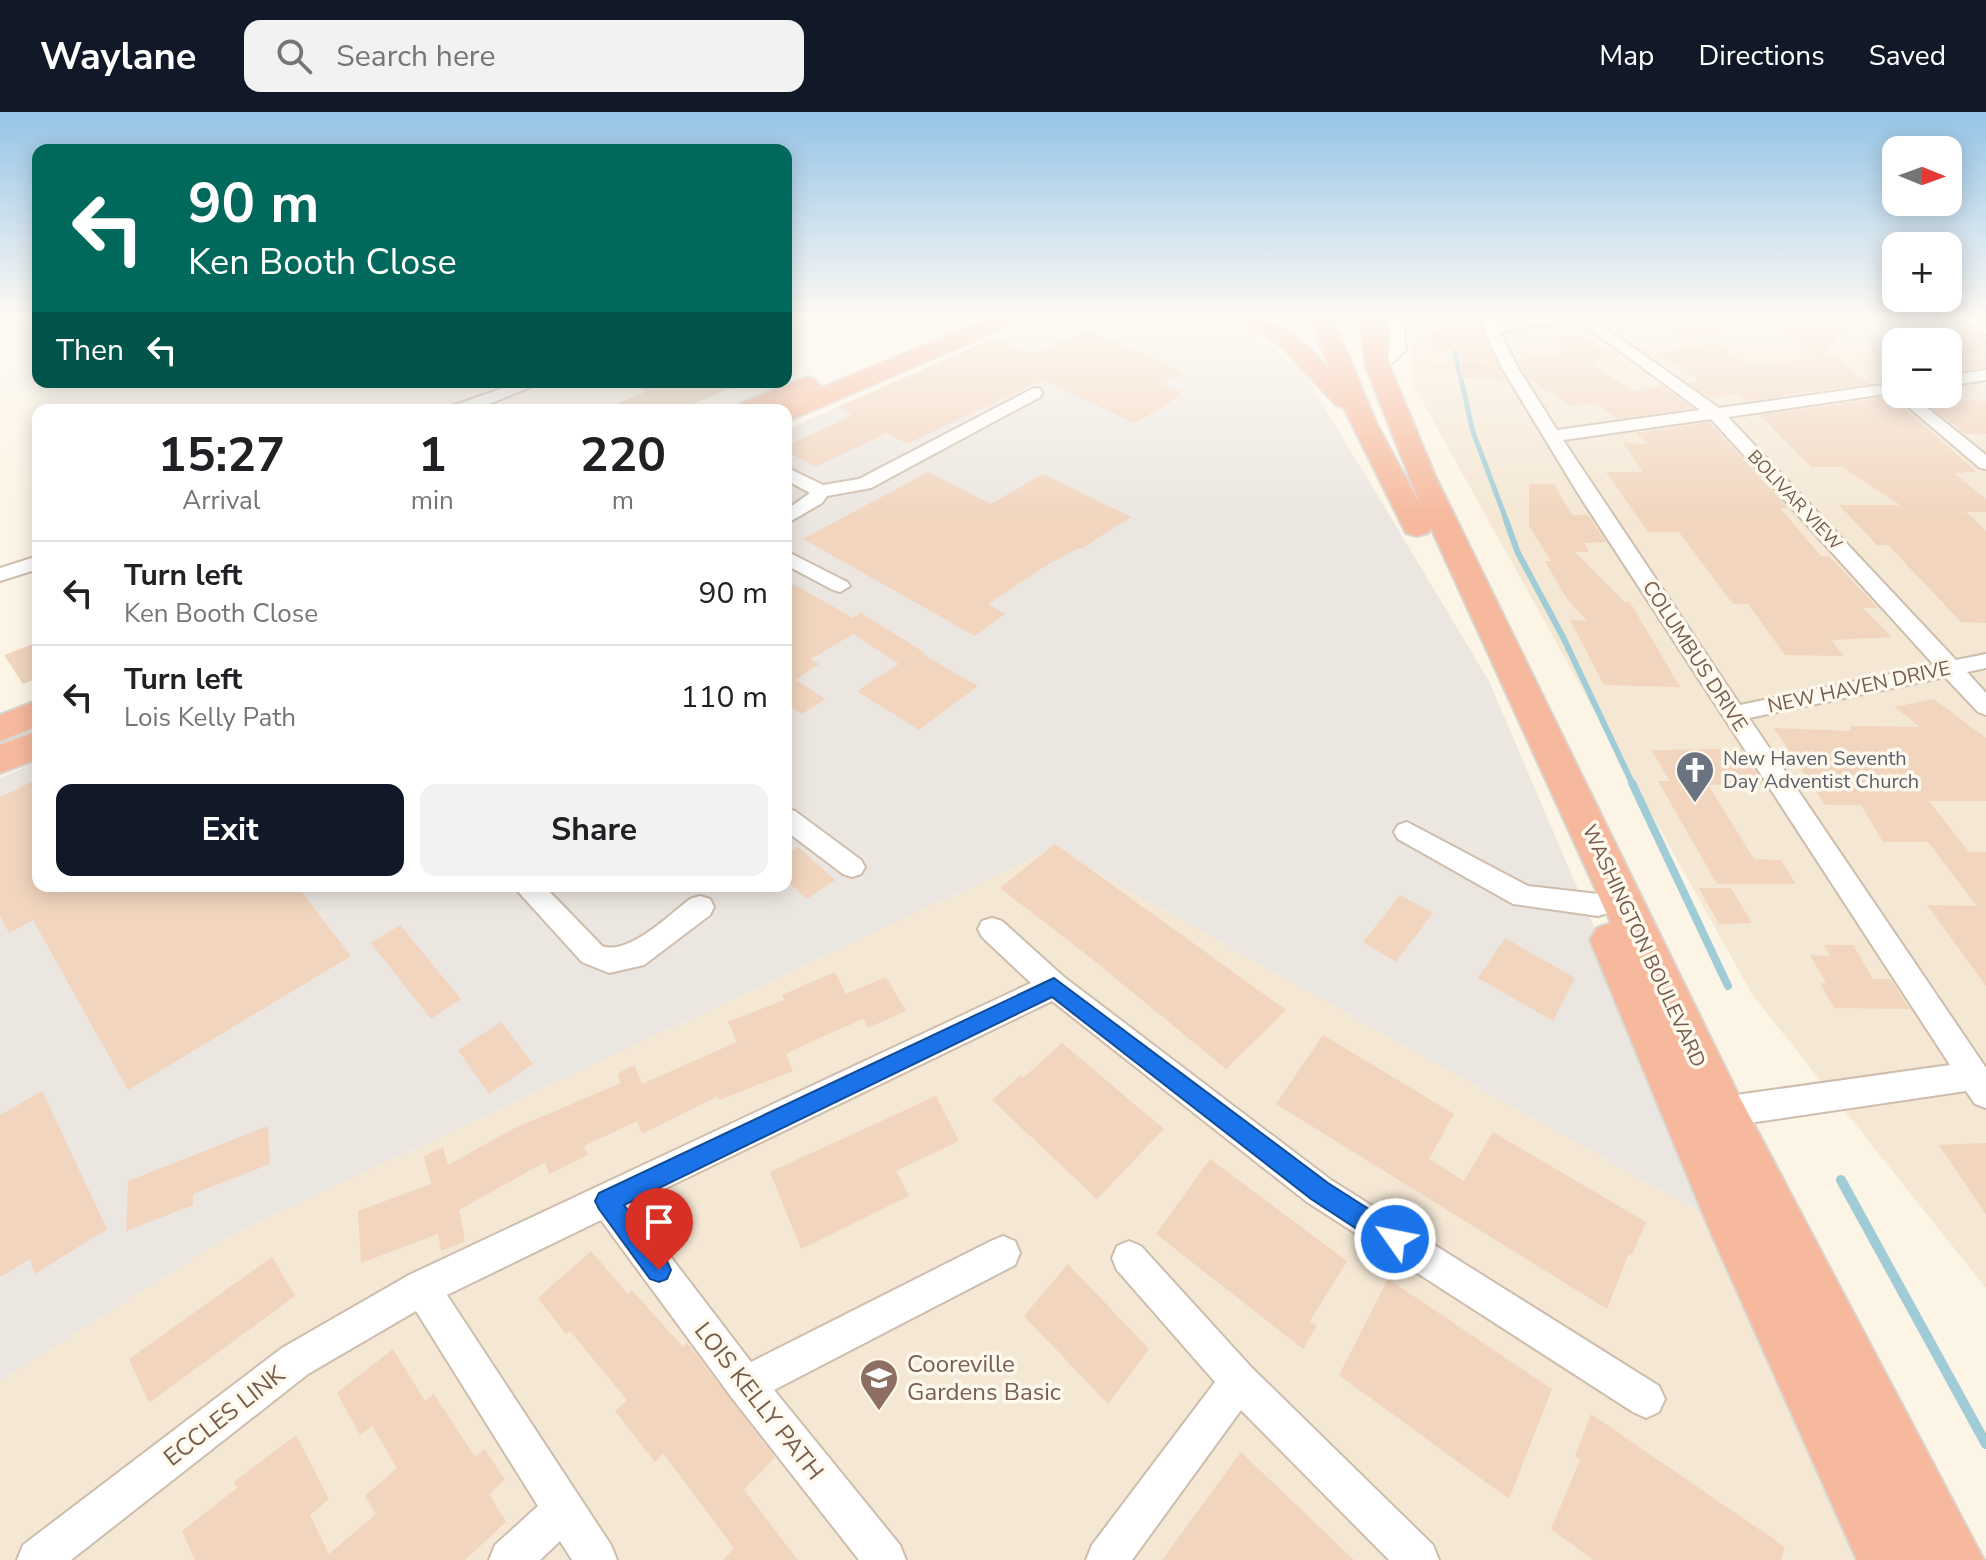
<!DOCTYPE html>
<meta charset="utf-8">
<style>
:root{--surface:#fff;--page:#f2f2f2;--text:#202124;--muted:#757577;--line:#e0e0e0;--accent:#111827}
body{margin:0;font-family:"Nunito Sans",sans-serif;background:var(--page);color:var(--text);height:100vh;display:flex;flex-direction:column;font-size:30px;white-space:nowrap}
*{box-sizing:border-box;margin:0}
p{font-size:26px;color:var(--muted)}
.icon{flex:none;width:44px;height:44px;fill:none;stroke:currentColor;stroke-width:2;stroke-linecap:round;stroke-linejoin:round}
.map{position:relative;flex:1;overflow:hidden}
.details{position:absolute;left:32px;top:292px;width:760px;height:488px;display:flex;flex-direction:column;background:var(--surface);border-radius:16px;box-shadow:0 4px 20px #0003}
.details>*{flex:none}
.guide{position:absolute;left:32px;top:32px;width:760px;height:244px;border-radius:16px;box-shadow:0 4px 20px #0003;background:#00695c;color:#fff;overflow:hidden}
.needle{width:52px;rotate:91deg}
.buttons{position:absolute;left:1882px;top:24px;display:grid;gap:16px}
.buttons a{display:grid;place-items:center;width:80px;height:80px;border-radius:16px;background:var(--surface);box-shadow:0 4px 20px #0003;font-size:40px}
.pin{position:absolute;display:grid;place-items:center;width:68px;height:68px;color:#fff;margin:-82px -34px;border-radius:50% 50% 50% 0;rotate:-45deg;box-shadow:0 0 8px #0007}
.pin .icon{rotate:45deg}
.me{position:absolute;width:88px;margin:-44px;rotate:303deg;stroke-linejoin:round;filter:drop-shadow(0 0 6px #0008)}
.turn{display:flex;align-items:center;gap:28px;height:168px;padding:0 24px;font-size:36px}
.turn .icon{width:104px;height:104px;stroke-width:2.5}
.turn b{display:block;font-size:56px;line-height:68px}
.then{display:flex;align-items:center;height:76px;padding:0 24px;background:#0003;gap:16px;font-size:30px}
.eta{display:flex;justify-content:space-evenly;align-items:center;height:136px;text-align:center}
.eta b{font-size:48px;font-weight:700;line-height:56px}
.action{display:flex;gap:16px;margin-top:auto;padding:16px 24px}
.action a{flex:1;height:92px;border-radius:16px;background:var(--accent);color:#fff;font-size:32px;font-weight:700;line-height:92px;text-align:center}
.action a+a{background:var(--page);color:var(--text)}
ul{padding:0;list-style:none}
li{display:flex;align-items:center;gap:24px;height:104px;padding:0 24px;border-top:2px solid var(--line)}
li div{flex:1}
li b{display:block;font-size:30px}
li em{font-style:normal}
header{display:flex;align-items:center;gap:48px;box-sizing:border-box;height:112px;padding:0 40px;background:var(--accent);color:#fff}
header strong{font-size:38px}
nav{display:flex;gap:44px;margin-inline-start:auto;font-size:28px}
.search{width:560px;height:72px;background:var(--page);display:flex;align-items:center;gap:20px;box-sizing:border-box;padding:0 28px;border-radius:16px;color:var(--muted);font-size:30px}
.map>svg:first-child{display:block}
</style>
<header>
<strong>Waylane</strong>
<div class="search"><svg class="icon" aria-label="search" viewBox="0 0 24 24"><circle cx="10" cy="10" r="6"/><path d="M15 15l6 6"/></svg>Search here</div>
<nav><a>Map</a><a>Directions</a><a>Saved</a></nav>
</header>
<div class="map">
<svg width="1986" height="1448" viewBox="0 0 1986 1448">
<rect width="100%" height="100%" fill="#fcf5e6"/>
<g fill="#f4e7d4" fill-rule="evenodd">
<path d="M1411 206H1986V1176L1753 884 1413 273ZM1896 230H1948V282H1896Z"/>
<path d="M1054 736 1721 1112 1875 1448H0V1269L229 1124Z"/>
</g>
<path fill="#ece6e0" d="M1038 206H1163L1220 210 1246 219 1301 256 1489 569 1721 1112 1054 736 229 1124 0 1269V666L38 649V774H786V318Z"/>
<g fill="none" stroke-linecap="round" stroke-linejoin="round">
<path stroke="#a0ccd7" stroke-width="5" d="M1447 206 1473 320 1507 410"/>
<path stroke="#a0ccd7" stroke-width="6" d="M1506 408 1518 441 1563 525 1633 673"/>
<path stroke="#a0ccd7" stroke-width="8" d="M1632 671 1728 874"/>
<path stroke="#a0ccd7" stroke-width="10" d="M1841 1068 1986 1332"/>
</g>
<g fill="#f1d5be">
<path d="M1466 206 1480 212V218L1506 268 1461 266 1460 256 1465 255 1458 239 1432 237 1429 223Z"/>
<path d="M1649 206H1744L1745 211 1690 227Z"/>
<path d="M1763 206H1776L1807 216 1814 206 1849 212 1822 246 1837 245 1869 272 1746 289 1739 281 1710 286 1687 270 1700 268 1658 241 1716 231 1748 253 1819 246Z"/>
<path d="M1898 206H1954L1986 226V255L1948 261V237L1953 238 1948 236V230H1938Z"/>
<path d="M1088 218 1184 261 1161 272 1181 280 1167 293 1134 311 1042 268 907 332 887 321 815 355 786 339V334L853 303 838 295 995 226 1032 243Z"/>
<path d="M1585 223 1610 244 1592 251 1631 279 1662 274 1692 296 1617 307 1597 291 1570 294 1551 279H1544L1537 269H1530L1517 248 1569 240 1552 226Z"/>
<path d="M631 270H745V271L677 298H603L645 280Z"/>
<path d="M1886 285 1895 288 1977 360 1954 361 1986 387V400H1966L1986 419V511L1961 510 1888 433H1877L1839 393H1900L1842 355H1811L1760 303Z"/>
<path d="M1922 288 1986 289V322H1965Z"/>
<path d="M1709 310 1788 396H1780L1821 444H1829L1878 496H1863L1892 525 1831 528 1844 544 1785 543 1748 492H1733L1679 420H1648L1606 360H1643L1623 331 1649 332 1636 321Z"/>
<path d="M928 360 991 392 1043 362 1131 405 1081 437 1078 436 1047 453 988 492 1005 502 975 524 803 427Z"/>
<path d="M1529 372H1554L1572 403H1588L1606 430 1584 431 1589 440H1575L1624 490H1630L1680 575 1604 573 1570 508 1587 509 1567 487 1545 449H1551L1529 414Z"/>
<path d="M786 468 853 506 861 501 925 541 922 542 978 574 919 618 857 579 899 552 853 522 811 547 819 552 796 568 825 587 802 602 786 592Z"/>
<path d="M38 530V566L23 572 4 543Z"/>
<path d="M1934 587 1986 626V689H1929L1969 740H1986V874L1927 793 1977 794 1928 730H1883L1861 693H1825L1774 616 1852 619 1849 614 1920 615 1895 595Z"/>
<path d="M1741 637 1764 672 1708 673 1754 747 1781 748 1796 772H1717L1658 669H1670L1651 638Z"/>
<path d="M38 667V774H297L351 844 128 978 33 808 9 821 0 804V685Z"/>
<path d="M1055 732 1175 818 1286 898 1226 957 1092 847 1000 776Z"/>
<path d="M798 735 835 768 807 787 786 768V743Z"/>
<path d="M1699 776H1731L1752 811 1719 812Z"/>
<path d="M1400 783 1433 801 1396 850 1363 830Z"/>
<path d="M400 813 461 887 431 907 371 831Z"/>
<path d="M1505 826 1575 866 1553 909 1478 866Z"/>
<path d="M1824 833H1853L1873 867H1890L1910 897 1834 896 1820 871H1826L1810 843 1830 844Z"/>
<path d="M835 860 846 882 886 865 906 899 868 916 863 907 824 924 786 942 793 959 719 988 718 984 642 1022 637 1009 584 1034 588 1043 549 1062 545 1050 459 1098 465 1129 441 1139 438 1122 361 1151 358 1099 431 1072 424 1044 443 1035 448 1053 513 1017 621 971 617 962 634 953 642 972 737 930 728 910 784 888 782 883Z"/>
<path d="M501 910 533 952 489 982 458 938Z"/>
<path d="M1323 923 1454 1002 1429 1047 1464 1069 1493 1020 1646 1110 1632 1143 1629 1141 1607 1197 1276 992Z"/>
<path d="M1062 931 1164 1017 1097 1087 992 988 1021 963 1023 966Z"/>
<path d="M42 979 107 1117 35 1162 30 1147 0 1165V1003Z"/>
<path d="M936 984 959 1029 896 1059 909 1084 801 1137 770 1060Z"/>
<path d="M268 1014 270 1052 193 1082V1093L126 1119 128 1069Z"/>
<path d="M1986 1031V1102L1939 1033Z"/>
<path d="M1210 1047 1347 1149 1310 1209 1317 1214 1303 1237 1156 1122Z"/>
<path d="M591 1139 628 1182 632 1178 683 1235 687 1231 775 1345 744 1378 798 1448H723L734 1436 663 1341 655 1350 615 1299 627 1288 570 1219 566 1222 538 1186Z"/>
<path d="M272 1145 295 1184 149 1291 129 1247Z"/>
<path d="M1068 1152 1149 1237 1108 1292 1024 1204Z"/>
<path d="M1388 1167 1552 1277 1509 1387 1339 1263Z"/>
<path d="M393 1237 425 1289 434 1282 475 1345 485 1337 505 1368 489 1382 506 1410 465 1448H195L182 1419 237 1376 234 1370 296 1323 329 1387 310 1403 329 1442 376 1402 365 1384 397 1356 372 1314 360 1323 337 1281Z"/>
<path d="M1591 1302 1785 1435 1781 1448H1593L1551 1417 1580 1348 1575 1344Z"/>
<path d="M1241 1340 1354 1448H1162Z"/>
</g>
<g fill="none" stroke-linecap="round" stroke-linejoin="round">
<g stroke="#cebdac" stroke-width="4">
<g id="minor">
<path d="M1389 206H1403L1406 238 1384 258H1372V252L1390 237Z"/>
<path d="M1483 206H1497L1498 211 1532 206H1564L1557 210 1500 220 1518 256 1557 318 1700 298 1575 206H1591L1719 296 1896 271V282H1910L1986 343V357L1980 356 1892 281 1728 305 1956 548 1986 542V556L1967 560 1986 581V603L1978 600 1945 565 1749 606 1986 956V996L1975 992 1966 979 1722 1015 1711 1010 1706 1000 1711 990 1722 985 1950 953 1579 383 1502 256 1483 217ZM1711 307 1934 553 1740 593 1563 328Z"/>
<path d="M1957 206H1975L1986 211V222Z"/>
<path d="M1986 258V268L1948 274V264Z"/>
<path d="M520 270H543L474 298H450L452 294Z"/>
<path d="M1034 276 1040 277 1042 281 1040 285 871 376 827 384 822 391 786 412V398L810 381 786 368V355L823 373 859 367Z"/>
<path d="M786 439 847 470 850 474 840 480 833 478 786 453Z"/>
<path d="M38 444V457L0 469V456Z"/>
<path d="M786 697 795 699 861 748 865 755 861 762 852 765 843 762 786 719Z"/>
<path d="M1407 710 1528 774 1598 782 1608 785 1612 793 1608 801 1598 804 1513 792 1398 727 1394 720 1398 713Z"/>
<path d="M513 774H544L602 834C628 844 669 803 690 787L700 784 710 787 714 795 710 803 644 853 609 861 582 850Z"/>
<path d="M992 806 1002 809 1064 865 1331 1068 1659 1274 1665 1287 1659 1300 1646 1306 1633 1300 1307 1090 1052 889 631 1093 751 1250 991 1129 1003 1124 1015 1129 1020 1141 1015 1153 774 1278 900 1433 906 1448H859L732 1286 601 1108 447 1183 611 1433 617 1448H572L560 1429 540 1448H489L495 1433 538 1394 416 1199 308 1262 71 1448H17L23 1433 282 1236 409 1163 1031 871 982 825 978 817 982 809Z"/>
<path d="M1129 1129 1141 1134 1252 1256 1433 1433 1439 1448H1389L1241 1298 1132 1448H1086L1092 1433 1215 1270 1117 1158 1112 1146 1117 1134Z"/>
</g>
</g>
<g stroke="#dbd5d0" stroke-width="4">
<g id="highway">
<path d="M989 206H1020L1016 211 795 306 786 308V298H774L776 295 735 298 739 292 807 265 816 268 820 273 816 278Z"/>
<path d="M1237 206C1287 206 1297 224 1330 258L1310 206H1333L1377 313 1421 394 1366 255 1360 206H1384L1390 255 1436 366 1739 984 1984 1448H1857L1708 1114 1590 828 1597 816 1611 811 1431 416 1428 421 1417 424 1406 421 1344 296 1336 293 1278 231 1240 211Z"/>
<path d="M38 588V614L0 629V603Z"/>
<path d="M38 619V647L0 661V633Z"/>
</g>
</g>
<path stroke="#d6b8a1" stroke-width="3" stroke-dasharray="1 4" stroke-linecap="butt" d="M1413 248 1432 253 1487 255"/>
<use href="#minor" fill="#fff" fill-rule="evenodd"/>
<use href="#highway" fill="#f6b99d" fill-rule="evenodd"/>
</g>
<linearGradient id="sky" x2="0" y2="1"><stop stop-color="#95c4e7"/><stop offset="0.5" stop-color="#fefaf4"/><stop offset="1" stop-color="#fefaf4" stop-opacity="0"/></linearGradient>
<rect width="1986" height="408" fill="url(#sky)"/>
<path fill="#1a73e8" stroke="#114b97" stroke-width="2" d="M1054 866 1328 1071 1403 1119 1407 1127 1403 1136 1395 1139 1386 1136 1311 1087 1052 885 624 1093 667 1149 671 1158 667 1167 659 1170 650 1167 599 1097 595 1089 599 1081Z"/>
<defs>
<g id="church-pin" transform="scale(2)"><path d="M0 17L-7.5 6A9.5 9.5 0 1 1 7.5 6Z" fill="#6b7280" stroke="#fff8ec"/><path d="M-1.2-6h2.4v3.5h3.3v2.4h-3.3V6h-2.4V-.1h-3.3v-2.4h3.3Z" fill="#fff"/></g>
<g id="school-pin" transform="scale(2)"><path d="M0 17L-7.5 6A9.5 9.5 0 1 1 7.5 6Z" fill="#8d6e63" stroke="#fff8ec"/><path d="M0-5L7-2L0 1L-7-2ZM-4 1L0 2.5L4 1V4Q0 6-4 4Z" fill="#fff"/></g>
</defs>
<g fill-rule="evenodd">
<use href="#church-pin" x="1695" y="658"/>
<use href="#school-pin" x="879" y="1266"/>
</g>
<g text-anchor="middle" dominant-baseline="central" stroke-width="7" stroke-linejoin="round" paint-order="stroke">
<g font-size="18" fill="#755c4b" stroke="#fff8ec">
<text transform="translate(1795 388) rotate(47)">BOLIVAR VIEW</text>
</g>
<g font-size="20" fill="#755c4b" stroke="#fff8ec">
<text transform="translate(1695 544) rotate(57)">COLUMBUS DRIVE</text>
<text transform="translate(1859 575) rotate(-12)">NEW HAVEN DRIVE</text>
<text transform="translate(1644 834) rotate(65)">WASHINGTON BOULEVARD</text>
</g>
<g font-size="20" fill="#5b616d" stroke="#fff8ec" text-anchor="start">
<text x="1723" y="646">New Haven Seventh<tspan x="1723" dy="23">Day Adventist Church</tspan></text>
</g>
<g font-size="24" fill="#785e54" stroke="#fff8ec" text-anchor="start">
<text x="907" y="1252">Cooreville<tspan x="907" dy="28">Gardens Basic</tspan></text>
</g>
<g font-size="24" fill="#755c4b" stroke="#fff8ec">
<text transform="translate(759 1289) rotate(52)">LOIS KELLY PATH</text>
<text transform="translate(224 1304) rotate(-38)">ECCLES LINK</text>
</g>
</g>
</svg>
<div class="buttons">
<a><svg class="needle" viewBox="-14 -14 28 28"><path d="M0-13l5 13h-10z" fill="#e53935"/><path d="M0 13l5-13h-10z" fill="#757577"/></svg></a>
<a>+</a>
<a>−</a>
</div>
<div class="pin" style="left:659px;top:1158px;background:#d93025"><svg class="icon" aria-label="arrive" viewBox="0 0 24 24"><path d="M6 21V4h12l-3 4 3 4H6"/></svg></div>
<svg class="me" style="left:1395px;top:1127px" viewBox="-20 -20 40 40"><circle r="17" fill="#1a73e8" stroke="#fff" stroke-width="3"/><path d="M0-11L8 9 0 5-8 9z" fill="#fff"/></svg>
<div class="guide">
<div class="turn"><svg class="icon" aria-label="left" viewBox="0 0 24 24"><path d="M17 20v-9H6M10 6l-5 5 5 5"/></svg><div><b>90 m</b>Ken Booth Close</div></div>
<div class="then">Then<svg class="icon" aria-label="left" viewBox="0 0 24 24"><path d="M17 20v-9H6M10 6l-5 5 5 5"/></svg></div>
</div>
<section class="details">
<div class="eta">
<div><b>15:27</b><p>Arrival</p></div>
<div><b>1</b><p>min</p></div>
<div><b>220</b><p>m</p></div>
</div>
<ul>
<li><svg class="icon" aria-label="left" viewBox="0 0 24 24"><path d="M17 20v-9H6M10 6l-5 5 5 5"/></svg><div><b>Turn left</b><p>Ken Booth Close</p></div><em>90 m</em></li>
<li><svg class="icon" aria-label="left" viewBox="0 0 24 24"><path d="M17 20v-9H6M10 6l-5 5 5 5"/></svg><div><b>Turn left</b><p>Lois Kelly Path</p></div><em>110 m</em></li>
</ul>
<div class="action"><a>Exit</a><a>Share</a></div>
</section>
</div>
